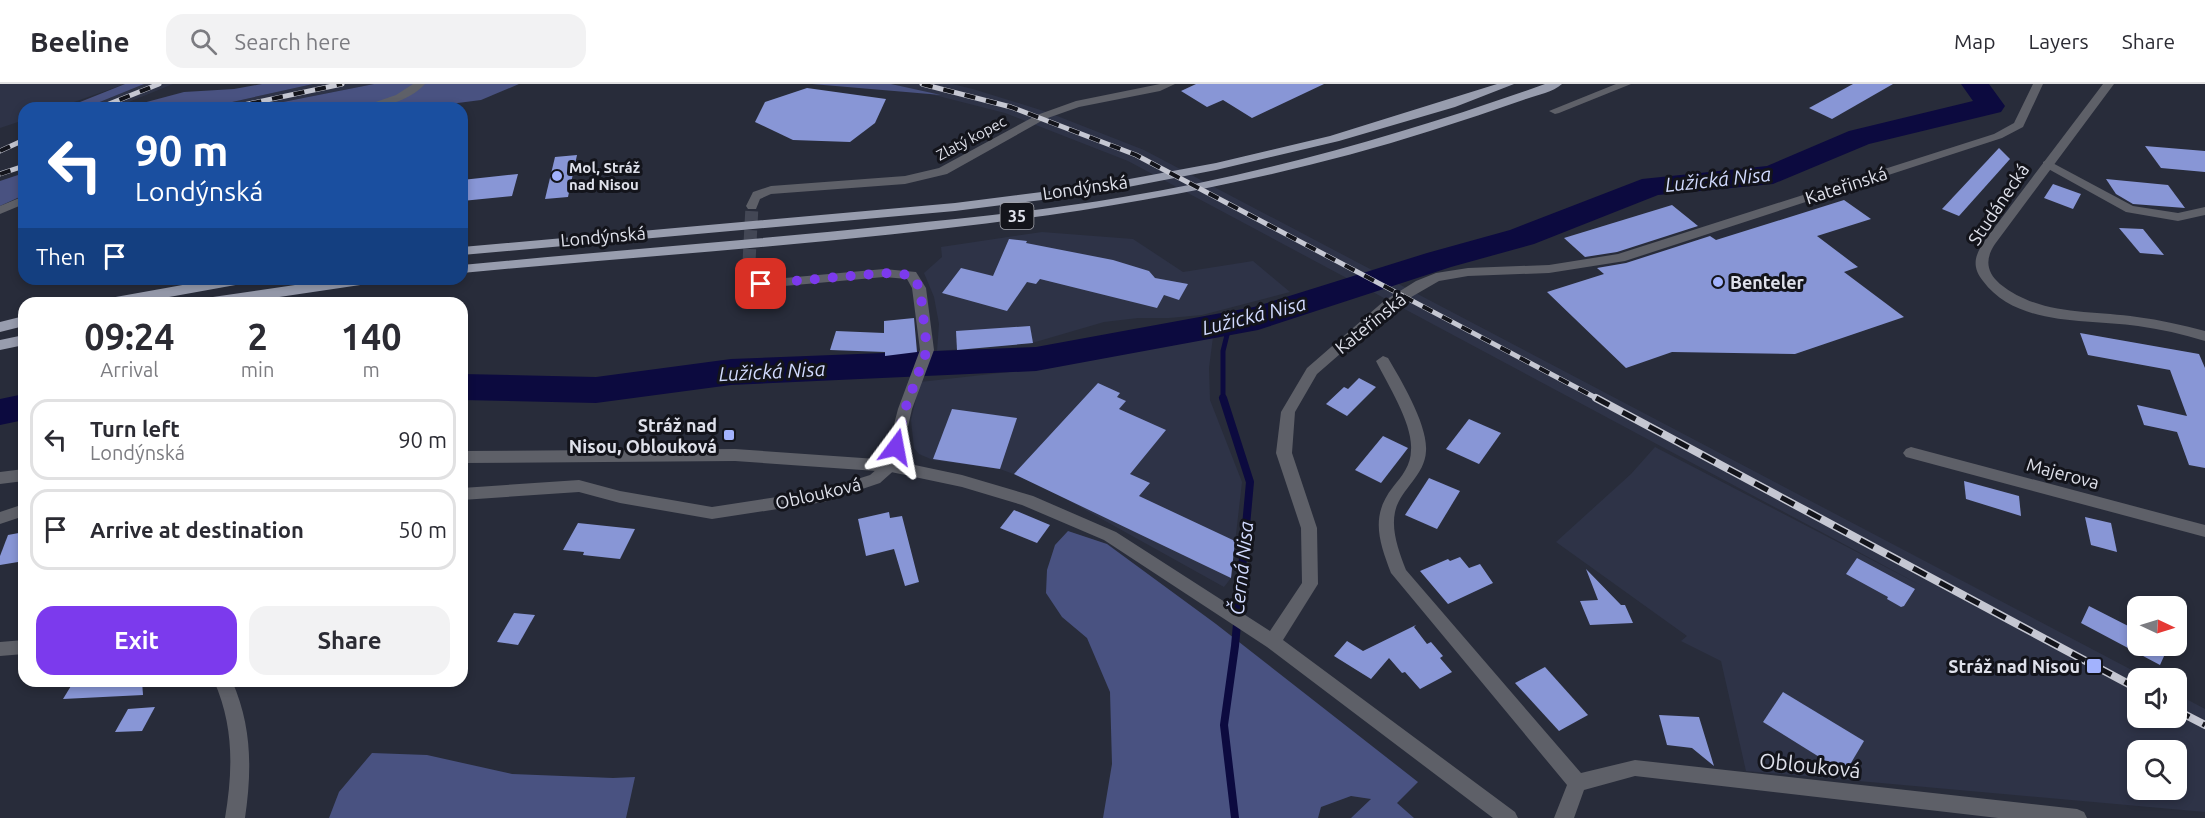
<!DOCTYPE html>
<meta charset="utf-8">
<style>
:root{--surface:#fff;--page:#f2f2f3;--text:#2b2b33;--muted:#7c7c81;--line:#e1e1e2;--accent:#7c3aed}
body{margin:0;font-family:Ubuntu,sans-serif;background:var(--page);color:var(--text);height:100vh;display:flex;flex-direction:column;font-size:22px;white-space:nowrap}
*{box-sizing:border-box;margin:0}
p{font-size:20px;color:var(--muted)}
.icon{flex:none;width:33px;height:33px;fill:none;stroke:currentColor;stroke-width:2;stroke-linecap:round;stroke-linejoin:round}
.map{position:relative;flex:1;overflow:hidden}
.panel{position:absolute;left:18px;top:213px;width:450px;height:390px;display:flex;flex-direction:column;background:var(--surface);border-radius:18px;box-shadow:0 3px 9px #0003}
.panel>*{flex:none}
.guide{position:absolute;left:18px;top:18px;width:450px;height:183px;border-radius:18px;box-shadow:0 3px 9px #0003;background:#1a4fa0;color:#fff;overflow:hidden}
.needle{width:39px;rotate:94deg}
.controls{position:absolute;left:2127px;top:512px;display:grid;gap:12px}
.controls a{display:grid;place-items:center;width:60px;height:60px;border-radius:12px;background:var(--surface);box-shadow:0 3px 9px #0003;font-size:30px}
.pin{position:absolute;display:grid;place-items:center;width:51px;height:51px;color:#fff;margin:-26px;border-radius:12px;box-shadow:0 3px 9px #0006}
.me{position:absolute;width:66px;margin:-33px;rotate:13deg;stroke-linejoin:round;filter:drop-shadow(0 0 4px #0008)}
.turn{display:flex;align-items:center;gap:21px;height:126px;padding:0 18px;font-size:27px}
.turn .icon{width:78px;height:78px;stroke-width:2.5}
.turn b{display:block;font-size:42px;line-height:51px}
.then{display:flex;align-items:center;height:57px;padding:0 18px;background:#0003;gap:12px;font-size:22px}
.eta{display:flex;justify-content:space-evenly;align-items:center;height:102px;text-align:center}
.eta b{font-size:36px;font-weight:700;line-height:42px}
.cta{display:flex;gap:12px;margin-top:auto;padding:12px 18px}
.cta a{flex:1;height:69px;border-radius:18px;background:var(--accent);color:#fff;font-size:24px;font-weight:700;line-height:69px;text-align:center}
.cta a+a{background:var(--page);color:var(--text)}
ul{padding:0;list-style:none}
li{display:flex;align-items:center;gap:18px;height:81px;margin:0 12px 9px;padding:0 6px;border:3px solid var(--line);border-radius:18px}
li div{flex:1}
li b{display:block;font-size:22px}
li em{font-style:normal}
header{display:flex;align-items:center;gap:36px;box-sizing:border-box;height:84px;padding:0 30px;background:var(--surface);border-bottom:2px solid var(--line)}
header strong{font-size:28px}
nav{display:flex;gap:33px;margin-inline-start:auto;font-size:21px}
.search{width:420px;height:54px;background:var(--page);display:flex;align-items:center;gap:15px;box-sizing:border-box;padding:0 21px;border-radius:18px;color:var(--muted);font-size:22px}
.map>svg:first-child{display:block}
</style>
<header>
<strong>Beeline</strong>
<div class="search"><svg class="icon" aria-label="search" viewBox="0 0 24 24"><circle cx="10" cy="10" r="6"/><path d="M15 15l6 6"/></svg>Search here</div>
<nav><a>Map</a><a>Layers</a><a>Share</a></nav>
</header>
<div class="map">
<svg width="2205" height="734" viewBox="0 0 2205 734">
<rect width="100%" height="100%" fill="#282c3a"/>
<g fill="#2e3347" fill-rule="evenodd">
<path d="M0 0H125L57 24H24V36L0 44Z"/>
<path d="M144 0H173L114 24H85Z"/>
<path d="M313 0H374L253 24H205Z"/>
<path d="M891 0H952L973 5 1047 28 1144 66 2147 594H2138V633H2176L2177 610 2205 625V728L1746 687 1721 577 1681 557 1687 552 1556 458 1631 390 1655 363 1924 503 1128 77 1005 29ZM2138 666H2176V705H2138Z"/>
<path d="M1042 148 1133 155 1183 188 1253 177 1290 208 1202 231 1169 234H1138L1104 238 1032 259 937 267 939 240 934 213 924 189 942 173 941 163Z"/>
<path d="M1213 253 1209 284 1210 316 1242 398 1231 494 1224 503 1055 409 1021 393 1000 385 933 376 919 370 914 364 911 336 920 298 1019 287 1119 266Z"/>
</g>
<g fill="#495281">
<path d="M125 0H144L85 24H65Z"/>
<path d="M262 0H313L205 24H139V20L184 8 234 5Z"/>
<path d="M374 0H519L481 16 419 24H253Z"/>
<path d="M812 0H891L941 11Z"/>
<path d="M24 89V111L0 122V97Z"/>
<path d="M1068 447 1107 460 1216 540 1418 698 1397 719 1414 734H1351L1371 715 1351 712 1321 723 1318 734H1103L1112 680 1110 608 1087 554 1062 533 1046 509 1047 486 1055 461Z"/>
<path d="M372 669 427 671 512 690 613 694 635 693 626 734H329L339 708Z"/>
</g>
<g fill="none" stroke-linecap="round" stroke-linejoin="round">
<path stroke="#0c0a3f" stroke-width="5" d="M1223 315V267L1230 239"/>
<path stroke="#0c0a3f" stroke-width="8" d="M1223 314 1250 398 1235 562 1224 641 1235 734"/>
<g fill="#0c0a3f" fill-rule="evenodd">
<path d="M1961 0H1989L2005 22 2001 28 1869 60 1773 100 1658 111 1534 160 1451 183 1258 246 1036 287 731 301 596 319 462 316V290L596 293 731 275 1036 263 1254 223 1427 169 1510 146 1642 95 1767 82 1849 47 1973 17Z"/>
<path d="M24 310V336L0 341V315Z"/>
</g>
</g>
<g fill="#8896d6">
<path d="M1196 0H1324L1252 34 1223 16 1207 23 1181 7Z"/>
<path d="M1853 0H1893L1832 35 1809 24Z"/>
<path d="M807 4 886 15 875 39 850 58 793 56 755 38 765 18Z"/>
<path d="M2145 62 2205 67V88L2161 84Z"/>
<path d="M1999 64 2010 75 1959 132 1942 125Z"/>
<path d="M577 71 568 113 545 115 555 73Z"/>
<path d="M518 90 512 112 462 117V96Z"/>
<path d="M2106 95 2168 101 2185 124 2133 120 2116 110Z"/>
<path d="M2053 100 2081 110 2073 125 2044 114Z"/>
<path d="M1844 116 1871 135 1817 152 1858 183 1844 188 1904 233 1795 270 1672 268 1626 284 1547 208 1604 190 1597 184 1626 179 1710 152 1716 156Z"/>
<path d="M1672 121 1698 142 1617 168 1585 173 1564 154Z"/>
<path d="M2119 144 2143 145 2164 171 2140 169Z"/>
<path d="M1009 155 1027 157 1026 159 1113 176 1149 187 1155 194 1188 200 1179 216 1164 211 1157 224 1040 195 1036 200 1027 198 1007 227 942 209 961 184 993 192Z"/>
<path d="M914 234 917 268 885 272V268L830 266 836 247 884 249V237Z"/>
<path d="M1030 242 1033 259 957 266 956 247Z"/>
<path d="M2080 249 2199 270 2205 284V384L2189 381 2177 348 2144 341 2137 321 2187 332 2170 286 2088 271Z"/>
<path d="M1359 294 1376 303 1347 332 1326 320 1344 303 1348 305Z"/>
<path d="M1098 299 1120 309 1117 313 1126 317 1119 325 1166 346 1130 390 1150 399 1139 412 1235 457 1231 494 1014 390Z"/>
<path d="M952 325 1017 334 1000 385 933 375Z"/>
<path d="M1469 335 1501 349 1479 380 1446 365Z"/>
<path d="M1383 352 1408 364 1381 399 1355 386Z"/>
<path d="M1429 394 1460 407 1437 445 1405 431Z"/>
<path d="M1964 397 2019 412 2021 432 1966 415Z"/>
<path d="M1014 426 1050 441 1037 459 1000 444Z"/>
<path d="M889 428 890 434 902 432 919 498 905 502 894 465 866 472 858 435Z"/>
<path d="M2085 433 2111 439 2117 468 2091 461Z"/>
<path d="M578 439 635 445 620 475 583 471 584 468 563 466Z"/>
<path d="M24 448V477L0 481V472L8 451Z"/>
<path d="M1460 473 1469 484 1480 480 1493 499 1448 520 1420 487 1448 475 1450 477Z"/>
<path d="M1857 474 1915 505 1904 522 1901 523 1887 515 1888 513 1846 490Z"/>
<path d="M1586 485 1621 521H1625L1633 539 1590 541 1580 517 1598 516Z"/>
<path d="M2089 522 2138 547V561H2169L2160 581 2081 539Z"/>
<path d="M514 529 535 531 518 561 497 558Z"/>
<path d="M1416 541 1414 543 1427 560 1431 558 1443 572 1440 574 1452 588 1420 605 1405 588 1402 589 1389 574 1371 595 1334 572 1347 557 1363 567Z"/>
<path d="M1545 583 1588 631 1559 647 1515 599Z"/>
<path d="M74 597H142L143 611 63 615Z"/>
<path d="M1783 608 1864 657 1845 689 1763 638Z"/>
<path d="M155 623 142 647 115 648 128 625Z"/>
<path d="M1659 631 1699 633 1714 682 1692 664 1667 661Z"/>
</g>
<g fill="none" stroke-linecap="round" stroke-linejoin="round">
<path stroke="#434755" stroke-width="13" stroke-dasharray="13 6" stroke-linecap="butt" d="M749 178 752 122"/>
<g fill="#5e6068" fill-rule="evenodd">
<path d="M413 0H425C408 18 382 24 358 24L396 11Z"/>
<path d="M1160 0H1175L1160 7 1079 23 1045 35 947 90 905 100 771 110 760 115 756 125H748L746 122 753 108 771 102 905 92 939 84 1037 31 1076 17Z"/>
<path d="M1616 0H1631L1559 29 1555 30 1549 27Z"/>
<path d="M2047 76 2133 122 2178 129 2205 123V131L2178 137 2126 128 2043 82V78Z"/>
<path d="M24 112V120L0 130V122Z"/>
<path d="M749 174 755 178 757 192 763 196 884 185 916 188 926 204 934 266 912 325 899 382 880 399 824 418 712 435 620 419 579 408 462 416V404L579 396 620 407 712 423 823 406 870 391 884 379 898 325 920 266 912 204 907 195 884 193 761 204 744 194 743 178Z"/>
<path d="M1383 272 1388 274C1401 296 1428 341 1426 367 1425 392 1400 405 1395 428 1391 447 1399 468 1406 486L1581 689 1635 676 2077 725 2084 728 2087 734H1998L1635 692 1584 706 1574 734H1554L1567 701 1391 489C1379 457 1370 432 1393 403 1402 392 1411 381 1411 366 1413 340 1388 301 1376 277Z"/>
<path d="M1911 363 2205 441V453L1906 373 1903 369 1906 365Z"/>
<path d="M24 420V432L0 440V428Z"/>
<path d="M24 556V570L0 572V558Z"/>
<path d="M214 597H232C252 642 252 686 245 734H225C233 686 234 642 214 597Z"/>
</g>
<g fill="#5e6068" fill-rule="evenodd">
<path d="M2033 0H2043L2023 43 2002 54 1625 177 1549 189 1468 192 1439 197 1394 223 1317 290 1295 328 1292 369 1317 444 1318 500 1283 556 1515 728 1518 734H1493L1267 563 1104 456 1022 421 962 403 891 388 735 377 462 379V367L735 365 891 376 962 391 1033 412 1116 448 1270 547 1302 499 1301 444 1276 369 1281 328 1307 284 1384 217 1416 197 1436 189 1468 184 1549 181 1618 170 1994 50 2014 39Z"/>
<path d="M2103 0H2114L1995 160C1985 175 1986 188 2000 200 2040 232 2090 226 2137 233 2160 236 2183 241 2205 247V257C2183 250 2160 245 2138 242 2088 235 2017 243 1983 197 1971 182 1975 171 1985 156Z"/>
<path d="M24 385V397L0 400V388Z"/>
</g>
<g fill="#989dae" fill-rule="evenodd">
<path d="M1497 0H1514L1455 23 1339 57 1216 86 1097 109 955 127 462 171V163L955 119 1097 101 1216 79 1330 52Z"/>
<path d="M1545 0H1562C1553 8 1538 11 1526 15 1494 26 1462 37 1430 47 1114 147 789 158 462 189V181C607 167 753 156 898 141 973 133 1048 126 1123 113 1267 89 1407 49 1545 0Z"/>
<path d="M216 195H248L241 200 136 219H103L110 214Z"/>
<path d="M336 195H374L367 200 238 219H199L206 214Z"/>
<path d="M24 232V242L0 248V238Z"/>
<path d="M24 251V261L0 266V256Z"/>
</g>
<g stroke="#c5c7d2" stroke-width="5">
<g id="rail-far1">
<path d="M922 0 1011 23 1136 71 1598 315"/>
<path d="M99 24 159 0"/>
<path d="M229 24 342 0"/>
<path d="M0 67 24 56"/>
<path d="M0 90 24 82"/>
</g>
</g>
<g stroke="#c5c7d2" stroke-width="8">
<g id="rail">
<path d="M1596 314 2138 605"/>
<path d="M2176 626 2205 641"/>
</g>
</g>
<use href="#rail-far1" stroke="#13141b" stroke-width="4" stroke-dasharray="11" stroke-linecap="butt"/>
<use href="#rail" stroke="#13141b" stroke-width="5" stroke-dasharray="15" stroke-linecap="butt"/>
</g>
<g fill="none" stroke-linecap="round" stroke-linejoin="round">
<path stroke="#7c3aed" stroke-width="10" stroke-dasharray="0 18" d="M761 200 884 189 911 191 920 204 927 266 905 325 896 363"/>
</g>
<g fill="#a2b2fd" stroke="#13141b" stroke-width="2">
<circle cx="557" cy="92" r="6"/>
<circle cx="1718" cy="198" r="6"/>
<rect x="723" y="345" width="12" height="12" rx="3"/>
<rect x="2086" y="574" width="16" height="16" rx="3"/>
</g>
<g text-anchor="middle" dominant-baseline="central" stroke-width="6" stroke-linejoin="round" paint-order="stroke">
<g font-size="15" fill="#dfe1eb" stroke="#13141b">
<text transform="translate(971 54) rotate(-28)">Zlatý kopec</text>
</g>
<g font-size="15" font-weight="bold" fill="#dfe1eb" stroke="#13141b" text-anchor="start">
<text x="569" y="83">Mol, Stráž<tspan x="569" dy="17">nad Nisou</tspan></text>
</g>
<rect fill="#13141b" stroke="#a2a4ad" stroke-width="1.5" x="1000.5" y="119" width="33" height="26" rx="4.5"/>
<g font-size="16" font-weight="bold" fill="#dfe1eb">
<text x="1017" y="132">35</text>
</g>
<g font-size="18" fill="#dfe1eb" stroke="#13141b">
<text transform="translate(1846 101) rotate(-18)">Kateřinská</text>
<text transform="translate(1085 103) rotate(-8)">Londýnská</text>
<text transform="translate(1998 120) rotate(-56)">Studánecká</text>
<text transform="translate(603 152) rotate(-5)">Londýnská</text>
<text transform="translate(1370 239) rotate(-39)">Kateřinská</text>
<text transform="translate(2063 389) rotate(15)">Majerova</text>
<text transform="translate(818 409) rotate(-13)">Oblouková</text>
</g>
<g font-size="18" font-weight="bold" fill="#dfe1eb" stroke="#13141b" text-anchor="end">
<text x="1730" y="198" text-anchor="start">Benteler</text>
<text x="717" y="341">Stráž nad<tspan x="717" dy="21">Nisou, Oblouková</tspan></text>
<text x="2080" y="582">Stráž nad Nisou</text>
</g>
<g font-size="20" font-style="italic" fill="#d1dafe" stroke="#13141b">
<text transform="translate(1718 95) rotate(-6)">Lužická Nisa</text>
<text transform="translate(1254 231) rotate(-14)">Lužická Nisa</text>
<text transform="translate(772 287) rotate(-3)">Lužická Nisa</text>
<text transform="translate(1241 484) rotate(-84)">Černá Nisa</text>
</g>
<g font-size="21" fill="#dfe1eb" stroke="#13141b">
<text transform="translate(1810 681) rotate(6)">Oblouková</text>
</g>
</g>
</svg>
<div class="controls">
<a><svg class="needle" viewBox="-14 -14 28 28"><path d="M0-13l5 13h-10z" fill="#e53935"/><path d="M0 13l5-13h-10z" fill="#7c7c81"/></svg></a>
<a><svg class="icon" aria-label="sound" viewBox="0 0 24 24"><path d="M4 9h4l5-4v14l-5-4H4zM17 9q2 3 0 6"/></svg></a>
<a><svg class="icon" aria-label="search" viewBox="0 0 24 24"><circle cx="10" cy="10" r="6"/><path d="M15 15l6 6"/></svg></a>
</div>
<div class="pin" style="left:761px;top:200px;background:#d93025"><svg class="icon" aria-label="arrive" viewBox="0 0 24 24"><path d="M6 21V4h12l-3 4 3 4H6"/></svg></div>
<svg class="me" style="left:896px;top:363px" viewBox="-20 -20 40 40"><path d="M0-17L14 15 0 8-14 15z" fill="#7c3aed" stroke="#fff" stroke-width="4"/></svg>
<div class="guide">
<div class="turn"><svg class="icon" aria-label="left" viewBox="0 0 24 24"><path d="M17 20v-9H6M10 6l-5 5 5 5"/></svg><div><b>90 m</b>Londýnská</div></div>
<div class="then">Then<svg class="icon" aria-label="arrive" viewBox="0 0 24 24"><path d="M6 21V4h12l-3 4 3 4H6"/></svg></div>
</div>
<section class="panel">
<div class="eta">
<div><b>09:24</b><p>Arrival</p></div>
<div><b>2</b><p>min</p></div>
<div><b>140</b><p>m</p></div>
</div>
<ul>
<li><svg class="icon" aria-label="left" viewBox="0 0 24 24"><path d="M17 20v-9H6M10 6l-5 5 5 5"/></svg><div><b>Turn left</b><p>Londýnská</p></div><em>90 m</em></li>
<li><svg class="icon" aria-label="arrive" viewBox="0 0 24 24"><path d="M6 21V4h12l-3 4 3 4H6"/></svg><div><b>Arrive at destination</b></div><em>50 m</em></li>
</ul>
<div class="cta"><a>Exit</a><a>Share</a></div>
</section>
</div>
